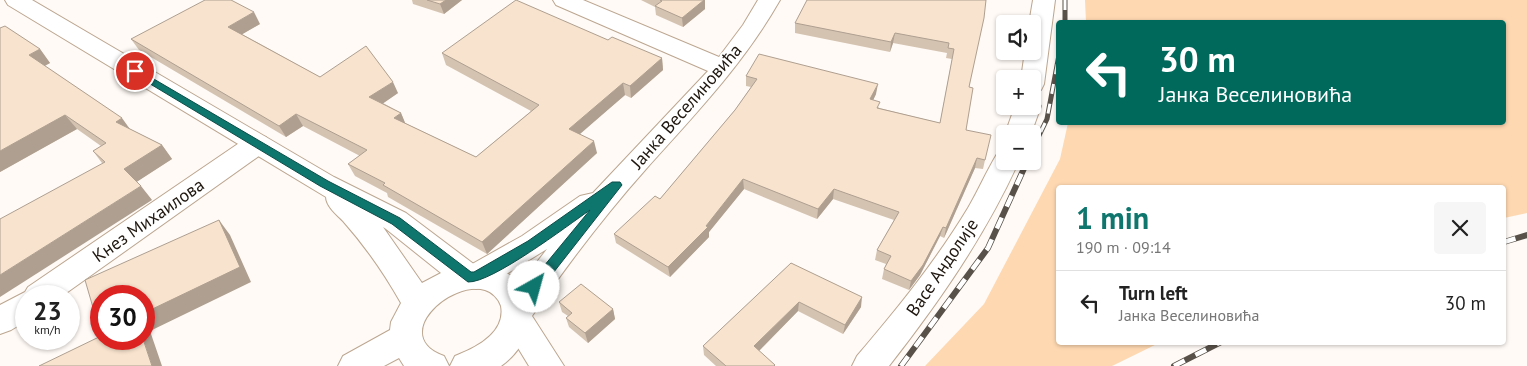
<!DOCTYPE html>
<meta charset="utf-8">
<style>
:root{--surface:#fff;--page:#f6f6f6;--text:#222;--muted:#767676;--line:#e0e0e0;--accent:#0f766e}
body{margin:0;font-family:"PT Sans",sans-serif;background:var(--page);color:var(--text);height:100vh;display:flex;flex-direction:column;font-size:19px;white-space:nowrap}
*{box-sizing:border-box;margin:0}
p{font-size:16px;color:var(--muted)}
.icon{flex:none;width:28px;height:28px;fill:none;stroke:currentColor;stroke-width:2;stroke-linecap:round;stroke-linejoin:round}
.map{position:relative;flex:1;overflow:hidden}
.drawer{position:absolute;left:1056px;top:185px;width:450px;height:160px;display:flex;flex-direction:column;background:var(--surface);border-radius:5px;box-shadow:0 1px 4px #0004}
.drawer>*{flex:none}
.banner{position:absolute;left:1056px;top:20px;width:450px;height:105px;border-radius:5px;box-shadow:0 1px 4px #0004;background:#00695c;color:#fff;overflow:hidden}
.tools{position:absolute;left:996px;top:15px;display:grid;gap:10px}
.tools a{display:grid;place-items:center;width:45px;height:45px;border-radius:5px;background:var(--surface);box-shadow:0 1px 4px #0004;font-size:25px}
.speed{position:absolute;left:15px;top:285px;display:flex;gap:10px;font-size:25px;font-weight:700;text-align:center}
.speed>*{display:grid;place-content:center;width:65px;height:65px;border-radius:50%;background:var(--surface);box-shadow:0 1px 4px #0004;line-height:1}
.speed small{font-size:12px;font-weight:400}
.speed .limit{border:8px solid #d22;background:#fff;color:#111}
.pin{position:absolute;display:grid;place-items:center;width:42px;height:42px;color:#fff;margin:-21px;border:2px solid #fff;border-radius:50%;box-shadow:0 1px 5px #0007}
.me{position:absolute;width:55px;margin:-28px;rotate:38deg;stroke-linejoin:round;filter:drop-shadow(0 0 4px #0008)}
.turn{display:flex;align-items:center;gap:18px;height:105px;padding:0 20px;font-size:22px}
.turn .icon{width:65px;height:65px;stroke-width:2.5}
.turn b{display:block;font-size:35px;line-height:42px}
.round{display:grid;place-items:center;flex:none;width:52px;height:52px;border-radius:5px;background:var(--page)}
.overview{display:flex;align-items:center;justify-content:space-between;height:85px;padding:0 20px}
h1{font-size:30px;font-weight:600;line-height:38px;color:var(--accent)}
ul{padding:0;list-style:none}
li{display:flex;align-items:center;gap:15px;height:65px;padding:0 20px;border-top:1px solid var(--line)}
li div{flex:1}
li b{display:block;font-size:19px}
li em{font-style:normal}
.map>svg:first-child{display:block}
</style>
<div class="map">
<svg width="1527" height="366" viewBox="0 0 1527 366">
<rect width="100%" height="100%" fill="#fffaf5"/>
<path fill="#fed8b1" d="M1085 0H1527V213L1504 218V188H1059V342L1159 343 1112 366H925L984 304 1060 159 1068 123 1504 122V22H1086Z"/>
<g fill="none" stroke-linecap="round" stroke-linejoin="round">
<g stroke="#bca690" stroke-width="2">
<g id="street">
<path d="M553 0H583L719 57 743 25 758 0H780C743 65 695 114 646 169 605 215 567 265 532 316L564 366H529L501 320 504 314 502 310 507 301 547 249 487 286 476 289 465 286 461 277 465 268 522 236 580 196 593 193 708 71 556 5Z"/>
<path d="M1033 0H1055L1044 84 1041 90 1032 92V79H1021L1025 51H1032V24H1029Z"/>
<path d="M1032 99 1037 100 1041 106 1031 134H1005L1015 106H1032Z"/>
<path d="M257 135 266 137 270 144 266 151 62 296H26V321L11 330 0 334V305L25 292 28 287 248 137Z"/>
<path d="M1005 152V161H1019C985 236 939 302 889 366H852L857 356C897 309 936 261 968 208 978 191 986 172 997 154Z"/>
</g>
</g>
<g stroke="#bca690" stroke-width="2">
<path id="secondary" d="M5 0H32L334 177 406 213 475 265C484 265 492 267 501 271 549 288 535 342 501 366H450L455 356C476 348 506 333 501 306 499 299 492 292 485 290 450 280 389 336 444 356L449 366H404L399 358 384 366H338L343 356 390 330 391 322 401 303C384 273 366 247 343 221 337 215 326 206 326 197L8 5ZM383 227 386 229 441 273 422 283Z"/>
</g>
<use href="#street" fill="#fff" fill-rule="evenodd"/>
<use href="#secondary" fill="#fff" fill-rule="evenodd"/>
<g stroke="#58514a" stroke-width="5">
<g id="rail-far1">
<path d="M1065 0V22"/>
<path d="M1032 150 1047 119 1059 55"/>
<path d="M1025 165 1027 161"/>
</g>
</g>
<g stroke="#58514a" stroke-width="6">
<g id="rail">
<path d="M1504 242 1527 235"/>
<path d="M901 366 988 248 1026 164"/>
<path d="M1174 366 1221 342"/>
</g>
</g>
<use href="#rail-far1" stroke="#fff" stroke-width="3" stroke-dasharray="10" stroke-linecap="butt"/>
<use href="#rail" stroke="#fff" stroke-width="4.5" stroke-dasharray="12" stroke-linecap="butt"/>
</g>
<g fill="#d5c3b1">
<path d="M412 0H462L444 14 413 4Z"/>
<path d="M641 0H705V9L683 27 656 15 655 7Z"/>
<path d="M986 0 969 87 966 130 985 160 983 169 975 168 944 238 940 236 920 275 909 290 882 279 884 269 886 264 875 260 877 250 894 220 833 199 817 219 744 189 709 232V237L670 277 616 243 614 234 660 199 735 110 751 87 746 86V76L876 94 873 100 879 108 940 123 952 59 946 58 947 53 893 43 890 52 795 33V23Z"/>
<path d="M260 24 242 34 320 77 398 93 383 103 401 113 405 123 476 157 531 111 446 65 442 53 608 40 662 58 663 70 631 98 625 95 579 134 597 153 487 254 388 197 387 193 355 176 348 164 360 156 303 126 286 137 139 50 131 39Z"/>
<path d="M40 49 50 63 45 66 130 129 162 145 172 159 136 182 152 200 102 163 93 151 101 146 77 129 0 172Z"/>
<path d="M791 263 861 307 843 334 798 311 759 351 775 365V366H716L704 355 703 346Z"/>
<path d="M559 302 613 309 615 319 588 343 569 327 566 318 568 316 562 312Z"/>
</g>
<g fill="#ae9f90">
<path d="M446 0H462L444 14 440 4Z"/>
<path d="M704 0H705V9L683 27 682 18Z"/>
<path d="M254 12 260 24 234 39 228 27Z"/>
<path d="M895 33 893 43 890 52 891 42Z"/>
<path d="M40 49 50 63 40 68 29 55Z"/>
<path d="M662 58 663 70 631 98 630 86Z"/>
<path d="M393 82 398 93 375 109 369 97Z"/>
<path d="M623 83 625 95 572 141 569 129Z"/>
<path d="M878 84 876 94 869 109 870 99Z"/>
<path d="M401 113 406 125 394 118Z"/>
<path d="M296 114 303 126 286 137 279 126Z"/>
<path d="M65 115 77 129 0 172V151Z"/>
<path d="M122 118 132 132 116 122Z"/>
<path d="M594 141 597 153 487 254 482 242Z"/>
<path d="M162 145 172 159 135 183 124 169Z"/>
<path d="M977 158 975 168 944 238 946 228Z"/>
<path d="M743 179 744 189 709 232V237L670 277 668 267 706 226Z"/>
<path d="M141 186 152 200 0 297V275Z"/>
<path d="M834 189 833 199 817 219 818 209Z"/>
<path d="M219 220 230 235 251 282 150 331 162 366H152L143 339 144 313Z"/>
<path d="M943 227 940 236 920 275 909 290 911 281Z"/>
<path d="M862 297 861 307 843 334 845 325Z"/>
<path d="M799 302 798 311 754 356V346Z"/>
<path d="M613 309 615 319 588 343 585 333Z"/>
</g>
<g fill="#f8e3ce" stroke="#ae9f90">
<path d="M205 0H231L254 12 228 27 320 77 366 46 393 82 369 97 401 113 394 118 476 157 539 105 442 53 516 0 608 40 612 37 662 58 630 86 623 83 569 129 594 141 482 242 383 185 385 183 348 164 367 150 296 114 279 126 131 39Z"/>
<path d="M427 0H446L440 4Z"/>
<path d="M660 0H704L682 18 655 6 662 1Z"/>
<path d="M807 0H986L984 18 969 87 973 88 966 130 991 135 985 160 977 158 946 228 943 227 923 265 911 281 884 269 891 256 877 250 899 212 834 189 818 209 743 179 706 226 708 227 668 267 614 234 655 196 660 199 735 110 757 79 746 76 759 54 878 84 870 99 880 102 877 108 940 123 954 49 948 48 949 43 895 33 891 42 795 23Z"/>
<path d="M5 26 40 49 29 55 122 118 116 122 162 145 124 169 141 186 0 275V219L105 162 93 151 106 143 65 115 0 151V28Z"/>
<path d="M219 220 240 267 144 313V296H101V335L85 280Z"/>
<path d="M791 263 862 297 845 325 799 302 754 346 775 365 774 366H726L703 346Z"/>
<path d="M581 284 613 309 585 333 566 318 572 313 559 302Z"/>
<path d="M101 336V339H143L152 366H39Z"/>
</g>
<path fill="#0f766e" stroke="#0a4d48" d="M135 68 328 181 400 218 471 272H474L528 241 612 182H620L622 185 539 291 534 292 530 291 528 287 530 283 590 210C567 226 492 283 468 282L392 224 320 186 132 73V69Z"/>
<g text-anchor="middle" dominant-baseline="central" stroke-width="4" stroke-linejoin="round" paint-order="stroke">
<g font-size="18" fill="#1f170f" stroke="#fff">
<text transform="translate(686 106) rotate(-49)">Јанка Веселиновића</text>
<text transform="translate(148 220) rotate(-35)">Кнез Михаилова</text>
<text transform="translate(942 267) rotate(-56)">Васе Андолије</text>
</g>
</g>
</svg>
<div class="tools">
<a><svg class="icon" aria-label="sound" viewBox="0 0 24 24"><path d="M4 9h4l5-4v14l-5-4H4zM17 9q2 3 0 6"/></svg></a>
<a>+</a>
<a>−</a>
</div>
<div class="speed"><div>23<small>km/h</small></div><div class="limit">30</div></div>
<div class="pin" style="left:135px;top:71px;background:#d93025"><svg class="icon" aria-label="arrive" viewBox="0 0 24 24"><path d="M6 21V4h12l-3 4 3 4H6"/></svg></div>
<svg class="me" style="left:534px;top:287px" viewBox="-20 -20 40 40"><circle r="19" fill="#fff"/><path d="M0-13L10 11 0 6-10 11z" fill="#0f766e"/></svg>
<div class="banner">
<div class="turn"><svg class="icon" aria-label="left" viewBox="0 0 24 24"><path d="M17 20v-9H6M10 6l-5 5 5 5"/></svg><div><b>30 m</b>Јанка Веселиновића</div></div>
</div>
<section class="drawer">
<div class="overview"><div><h1>1 min</h1><p>190 m · 09:14</p></div><a class="round"><svg class="icon" aria-label="close" viewBox="0 0 24 24"><path d="M6 6l12 12M18 6L6 18"/></svg></a></div>
<ul>
<li><svg class="icon" aria-label="left" viewBox="0 0 24 24"><path d="M17 20v-9H6M10 6l-5 5 5 5"/></svg><div><b>Turn left</b><p>Јанка Веселиновића</p></div><em>30 m</em></li>
</ul>
</section>
</div>
